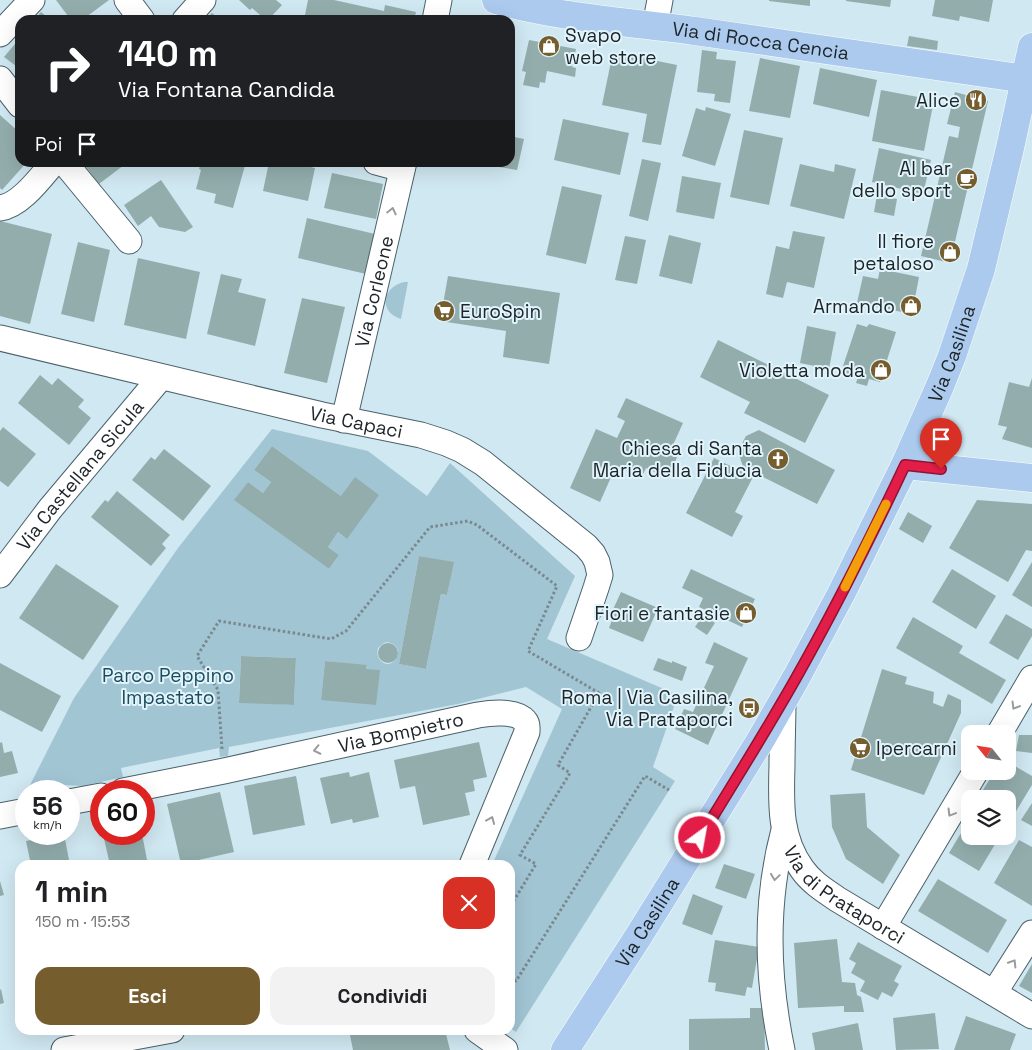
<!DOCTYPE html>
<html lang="it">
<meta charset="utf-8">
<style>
:root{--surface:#fff;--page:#f2f2f2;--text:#202124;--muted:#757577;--accent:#765d2e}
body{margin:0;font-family:"Space Grotesk",sans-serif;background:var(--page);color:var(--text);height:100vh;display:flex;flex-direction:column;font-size:19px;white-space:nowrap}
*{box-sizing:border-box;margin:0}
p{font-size:16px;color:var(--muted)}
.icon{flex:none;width:28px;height:28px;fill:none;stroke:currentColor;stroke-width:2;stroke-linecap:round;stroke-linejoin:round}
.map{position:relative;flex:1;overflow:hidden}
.sheet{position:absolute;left:15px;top:860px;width:500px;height:175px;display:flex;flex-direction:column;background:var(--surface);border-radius:15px;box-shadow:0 5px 20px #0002}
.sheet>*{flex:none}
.banner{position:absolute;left:15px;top:15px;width:500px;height:152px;border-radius:15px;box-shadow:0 5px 20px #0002;background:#202124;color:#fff;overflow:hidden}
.needle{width:32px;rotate:300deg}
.tools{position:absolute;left:961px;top:725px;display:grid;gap:10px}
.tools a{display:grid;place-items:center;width:55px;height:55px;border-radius:10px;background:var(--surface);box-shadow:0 5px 20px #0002;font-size:25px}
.speed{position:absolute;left:15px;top:780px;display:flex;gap:10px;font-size:25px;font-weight:700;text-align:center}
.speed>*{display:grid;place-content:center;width:65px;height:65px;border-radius:50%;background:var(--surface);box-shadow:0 5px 20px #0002;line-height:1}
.speed small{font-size:12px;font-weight:400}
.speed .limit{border:8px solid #d22;background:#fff;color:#111}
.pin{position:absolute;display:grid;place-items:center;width:42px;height:42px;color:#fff;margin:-51px -21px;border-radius:50% 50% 50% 0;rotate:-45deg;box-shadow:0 0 5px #0007}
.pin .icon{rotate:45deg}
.me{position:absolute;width:55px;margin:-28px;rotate:32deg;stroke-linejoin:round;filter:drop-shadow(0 0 4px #0008)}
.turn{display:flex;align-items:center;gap:18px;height:105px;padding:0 20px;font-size:22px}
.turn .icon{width:65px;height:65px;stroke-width:2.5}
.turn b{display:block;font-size:35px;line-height:42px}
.then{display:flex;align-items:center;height:48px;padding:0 20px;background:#0003;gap:10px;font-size:19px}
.round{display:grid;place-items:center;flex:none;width:52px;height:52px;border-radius:15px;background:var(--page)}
.head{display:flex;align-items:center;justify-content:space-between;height:85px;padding:0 20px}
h1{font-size:30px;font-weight:800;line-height:38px}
.action{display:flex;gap:10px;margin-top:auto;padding:10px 20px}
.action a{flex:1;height:58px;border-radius:15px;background:var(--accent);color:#fff;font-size:20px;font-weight:800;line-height:58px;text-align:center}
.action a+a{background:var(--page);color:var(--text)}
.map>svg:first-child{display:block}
</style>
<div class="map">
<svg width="1032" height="1050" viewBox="0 0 1032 1050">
<rect width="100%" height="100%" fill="#d0e8f2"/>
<g fill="#a2c5d4" fill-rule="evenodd">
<path d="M404 282H408L401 319C378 312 382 287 404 282Z"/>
<path d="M272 429 368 451 427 496 450 463 575 576 547 639 678 695 653 767 675 781 516 1032 510 1028V865H492L562 709 526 687 458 704 229 747 228 756 220 757 219 748 121 768 123 777 82 786 66 785 27 791 74 698 178 548ZM272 446 341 496 347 539 338 532 328 547 339 555 329 569 235 500 248 482 263 493 271 482 254 470ZM419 556 453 563 447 595 441 594 426 669 399 664ZM387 642C410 646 392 674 380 660 377 656 377 652 378 648L384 643ZM241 656 296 658 294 705 239 702ZM325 661 367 666 366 669 321 700Z"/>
</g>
<g fill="#93adad">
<path d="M56 0H109L82 20H71Z"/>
<path d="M239 0H276L282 5 268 20H266L252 8 250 10Z"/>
<path d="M308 0H334L384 11 385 5 416 12 414 20H304Z"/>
<path d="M769 0H810V6L769 1Z"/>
<path d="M846 0H891L890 7 846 1Z"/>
<path d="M935 0H993L989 22 960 16 959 21 932 16Z"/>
<path d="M41 12 51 20H34Z"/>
<path d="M212 13 220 20H205Z"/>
<path d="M909 36 938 41 937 50 907 46Z"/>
<path d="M20 38V69L4 57Z"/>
<path d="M529 40 576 49 572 67 576 68 575 77 547 71 545 83 540 82 539 88 523 85 526 72 522 71Z"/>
<path d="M702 50 717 52 716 59 736 61 730 103 714 101 715 94 697 92Z"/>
<path d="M613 52 677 65 661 145 642 142 647 114 602 105Z"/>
<path d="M760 58 800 66 790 118 749 111Z"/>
<path d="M820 68 877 80 869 117 813 104Z"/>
<path d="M881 90 934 100 924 151 872 141Z"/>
<path d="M955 92 988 101 950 263 921 256 949 136 958 138 960 127 947 124Z"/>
<path d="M706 107 731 114 715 166 682 156 696 108 705 111Z"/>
<path d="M0 115 20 133V162H27L2 190 0 188Z"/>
<path d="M563 119 629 133 620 175 554 160Z"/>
<path d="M744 130 783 138 769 205 730 197Z"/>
<path d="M510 136 524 139 517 170 499 167 500 162H510Z"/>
<path d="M879 148 931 160 923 194 872 182Z"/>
<path d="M642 159 661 163 648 221 629 216Z"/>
<path d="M82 162H128L99 184Z"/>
<path d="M201 162H246L233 208 214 203 216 194 196 189 201 170 199 169Z"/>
<path d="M269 162H290L315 168 308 201 263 191Z"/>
<path d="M800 164 834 172 835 164 856 169 844 219 790 206Z"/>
<path d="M332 173 383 184 376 219 324 208Z"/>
<path d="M682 176 721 183 714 219 676 212Z"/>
<path d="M161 180 193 227 185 232 159 227 151 216 138 226 124 205Z"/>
<path d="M562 186 602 195 586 264 546 255Z"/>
<path d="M877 195 897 199 894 216 874 212Z"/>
<path d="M307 218 375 234 366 274 298 258Z"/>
<path d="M0 221 52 234 30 324 0 316Z"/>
<path d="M793 231 825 237 814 288 787 282 783 298 766 294 776 246 789 249Z"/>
<path d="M669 235 701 243 692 284 659 276Z"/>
<path d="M625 236 646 240 637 284 615 280Z"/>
<path d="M78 242 110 250 94 322 61 314Z"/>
<path d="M138 258 200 272 186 339 124 325Z"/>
<path d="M880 269 919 277 912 314 857 303 863 276 878 279Z"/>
<path d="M221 274 242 279 238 292 266 299 255 346 207 334Z"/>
<path d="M448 276 560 293 549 364 503 357 506 331 440 321Z"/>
<path d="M302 298 345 307 327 383 284 373Z"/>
<path d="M857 324 867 327 869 324 896 332 880 382 869 379 867 386 856 383 858 377 841 372Z"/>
<path d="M807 326 836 332 829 369 800 363Z"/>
<path d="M718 340 829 395 805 443 744 413 750 402 700 377Z"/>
<path d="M40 375 52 385 58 378 84 400 78 407 91 418 69 445 18 403Z"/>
<path d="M1032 378V448L1002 439 1007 427 998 425 1009 382 1029 387Z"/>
<path d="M626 398 683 423 673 445 681 448 668 478 646 468 641 478 616 466 600 502 570 488 596 429 617 438 625 421 617 417Z"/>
<path d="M3 427 36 454 8 487 0 481V431Z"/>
<path d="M759 430 835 470 817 504 743 467 738 451 746 436Z"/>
<path d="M272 446 341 496 355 477 379 495 347 539 338 532 328 547 339 555 329 569 234 500 248 482 263 493 271 482 254 470Z"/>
<path d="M164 449 211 486 183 521 132 480 151 457 155 460Z"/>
<path d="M714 458 753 477 735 512 743 516 732 537 686 513Z"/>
<path d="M117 491 170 535 162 544 166 548 151 566 91 517 105 500 108 502Z"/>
<path d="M977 500 1032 504V551L1026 550 1008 582 949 548Z"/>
<path d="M908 512 932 526 923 543 899 529Z"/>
<path d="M419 556 454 562 447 595 441 594 426 669 399 664Z"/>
<path d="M1032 562V607L1012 595Z"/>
<path d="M56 564 119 606 83 660 19 618Z"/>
<path d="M691 569 755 599 742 627 699 607 703 598 682 588Z"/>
<path d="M952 569 996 596 976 629 932 602Z"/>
<path d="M621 592 658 608 643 642 609 628 614 615 611 614Z"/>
<path d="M1006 614 1032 629V636L1018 660 989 643Z"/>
<path d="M703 615 715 623 707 635 695 627Z"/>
<path d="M913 617 963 646 959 653 1006 680 992 704 896 648Z"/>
<path d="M714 642 748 658 708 745 675 729 684 709 693 712 714 666 705 663Z"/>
<circle cx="388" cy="653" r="10"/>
<path d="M241 656 296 658 294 705 239 703Z"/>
<path d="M658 658 672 663V661L687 667 682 681 653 670Z"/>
<path d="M325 661 367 665 366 669 380 670 376 705 321 700Z"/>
<path d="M0 663 61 696 42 732 0 710Z"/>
<path d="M882 669 907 677 905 684 934 692 933 703 943 707 948 694 961 700V713L924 795 851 770Z"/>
<path d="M1019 735H1032V753L1016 751Z"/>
<path d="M2 742 4 753 12 751 18 773 0 777V743Z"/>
<path d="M479 742 487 777 473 780 475 791 465 793 470 815 423 825 415 786 400 789 394 760Z"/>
<path d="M1008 762 1032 776V785L1015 813 1008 809V799H990L981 793 995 771H1008Z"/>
<path d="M349 772 350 777 369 772 379 817 353 823 352 819 331 824 320 778Z"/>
<path d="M296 776 305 825 253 835 244 786Z"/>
<path d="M220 792 234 852 181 864 167 804Z"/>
<path d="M865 793 867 827 900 855 883 884 846 859 832 827 830 795Z"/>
<path d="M1032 803V826L1021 820Z"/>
<path d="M970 818V836H1000L979 871 949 853Z"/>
<path d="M61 834H64L70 865H31L26 841Z"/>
<path d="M103 834H142L148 865H110Z"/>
<path d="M1019 840 1032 847V906L994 883Z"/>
<path d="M724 864 755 874 746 899 715 888Z"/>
<path d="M938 879 1007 920 988 953 918 911Z"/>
<path d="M0 881 4 895 0 896Z"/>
<path d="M693 894 723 906 712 935 682 924Z"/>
<path d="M837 939 842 982 855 983 857 995 861 997 864 1012H844V1006L798 1008 794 943Z"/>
<path d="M715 940 759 947 752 988 747 987 745 996 715 991 716 983 708 982Z"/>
<path d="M858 942 902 966 894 981 899 984 892 997 882 992 878 1000 860 991 865 981 851 973 856 963 849 959Z"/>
<path d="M20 959V981H19L15 960Z"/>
<path d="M1032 964V993L1019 986Z"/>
<path d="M1 989 4 1003 0 1004V990Z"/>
<path d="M750 1008H764L765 1050H689V1019L750 1018Z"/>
<path d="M935 1013 939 1049 896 1050 893 1018Z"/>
<path d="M966 1016 1016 1034 1010 1050H954Z"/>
<path d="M858 1023 863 1050H815L812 1033Z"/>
<path d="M370 1030H445L450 1050H353L350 1035Z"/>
</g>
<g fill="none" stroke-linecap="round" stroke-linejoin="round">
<g stroke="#4c6169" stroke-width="27">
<g id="minor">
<path d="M127 0 142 20"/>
<path d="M185 20 203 0"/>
<path d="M435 20 439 0"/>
<path d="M655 26 660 0"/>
<path d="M0 34 32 0"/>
<path d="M0 79 20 105"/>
<path d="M64 162 129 241"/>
<path d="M376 162 402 169"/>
<path d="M0 208C20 206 41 177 54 162"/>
<path id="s1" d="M0 338 322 415 421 435 446 443 462 450 483 463 586 546 593 554 597 562 600 575 596 588 579 638"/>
<path id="s2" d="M344 420 404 162"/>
<path id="s3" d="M0 575 50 509 161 377"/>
<path id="s4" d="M783 700C783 722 782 743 782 765 781 803 779 837 802 869 811 882 824 890 837 899L1032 1016"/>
<path d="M999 734 1032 678"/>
<path id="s5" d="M123 791 224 771 478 715C490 713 516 710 525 721 528 724 527 728 527 732L472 865"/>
<path d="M69 802 101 796"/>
<path d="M0 816 26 811"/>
<path d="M883 927 976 771"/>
<path d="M994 993 1032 933"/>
<path d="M477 1030 505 1050"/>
<path d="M64 1050 172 1030"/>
<path d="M782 1050C767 978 765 901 784 830"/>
</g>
</g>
<g stroke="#fff" stroke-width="29">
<g id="major">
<path id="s6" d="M496 0C561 18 628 22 695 31 805 46 915 63 1025 79"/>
<path d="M905 465 1032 478"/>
<path id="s7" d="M565 1050 638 937 760 741 796 678 841 594 905 465 940 386 952 356 981 269 1010 148 1032 47"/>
</g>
</g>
<g stroke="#798990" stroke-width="3" stroke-dasharray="2.5 2.5" stroke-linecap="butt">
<path d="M222 749 218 690 197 656 219 621 331 639 346 631 430 527 468 521 477 525 557 586 528 651 599 693 558 765 570 773 520 855 536 864 510 907"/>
<path d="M510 977 516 981 645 776 669 790"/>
</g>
<use href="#minor" stroke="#fff" stroke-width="25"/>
<use href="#major" stroke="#accaee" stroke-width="28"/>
</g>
<defs><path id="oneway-chevron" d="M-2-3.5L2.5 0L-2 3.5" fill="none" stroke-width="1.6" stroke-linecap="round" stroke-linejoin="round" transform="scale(1.25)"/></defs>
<g stroke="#999c9e">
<use href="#oneway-chevron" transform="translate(392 211) rotate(-77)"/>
<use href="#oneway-chevron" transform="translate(1015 706) rotate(121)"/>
<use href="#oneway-chevron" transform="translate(317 750) rotate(168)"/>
<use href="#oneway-chevron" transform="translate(951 813) rotate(121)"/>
<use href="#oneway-chevron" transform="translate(491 820) rotate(-67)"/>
<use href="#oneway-chevron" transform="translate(775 877) rotate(98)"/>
<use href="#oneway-chevron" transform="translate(1013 963) rotate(-58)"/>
</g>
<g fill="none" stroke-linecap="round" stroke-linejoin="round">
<g stroke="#92132f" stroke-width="12">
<path id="route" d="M700 838C732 785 765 733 796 678 835 609 871 537 905 465L941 469"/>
</g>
<use href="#route" stroke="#e11d48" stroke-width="9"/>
<path stroke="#f59e0b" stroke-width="9" d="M845 587 886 504"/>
</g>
<defs>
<g id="shop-disc" transform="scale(1.125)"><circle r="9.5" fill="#765d2e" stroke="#e1f4fc"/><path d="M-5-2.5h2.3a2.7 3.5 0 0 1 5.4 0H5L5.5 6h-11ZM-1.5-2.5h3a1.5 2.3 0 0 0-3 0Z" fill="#fff"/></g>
<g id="restaurant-disc" transform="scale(1.125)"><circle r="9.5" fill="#765d2e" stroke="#e1f4fc"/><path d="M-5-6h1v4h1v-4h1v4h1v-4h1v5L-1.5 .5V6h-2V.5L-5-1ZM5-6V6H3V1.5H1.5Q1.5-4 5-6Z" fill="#fff"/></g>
<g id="cafe-disc" transform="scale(1.125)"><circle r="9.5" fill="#765d2e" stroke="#e1f4fc"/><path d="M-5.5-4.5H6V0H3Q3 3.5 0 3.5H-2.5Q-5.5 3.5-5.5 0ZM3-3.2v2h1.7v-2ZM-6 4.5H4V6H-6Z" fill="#fff"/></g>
<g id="supermarket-disc" transform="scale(1.125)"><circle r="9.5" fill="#765d2e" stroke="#e1f4fc"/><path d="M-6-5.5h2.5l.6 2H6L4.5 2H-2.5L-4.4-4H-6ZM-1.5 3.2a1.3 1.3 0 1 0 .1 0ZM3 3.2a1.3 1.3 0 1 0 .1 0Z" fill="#fff"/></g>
<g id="church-disc" transform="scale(1.125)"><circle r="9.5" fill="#765d2e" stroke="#e1f4fc"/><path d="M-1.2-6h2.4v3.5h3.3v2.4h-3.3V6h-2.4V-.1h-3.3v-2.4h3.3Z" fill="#fff"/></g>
<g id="bus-disc" transform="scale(1.125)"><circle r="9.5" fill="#765d2e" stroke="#e1f4fc"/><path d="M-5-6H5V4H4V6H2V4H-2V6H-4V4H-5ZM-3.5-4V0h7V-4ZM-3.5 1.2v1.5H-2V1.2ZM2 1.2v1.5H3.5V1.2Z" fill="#fff"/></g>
</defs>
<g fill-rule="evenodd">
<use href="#shop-disc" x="549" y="46"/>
<use href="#restaurant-disc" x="976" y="100"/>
<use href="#cafe-disc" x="967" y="179"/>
<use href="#shop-disc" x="950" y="252"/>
<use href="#shop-disc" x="911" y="306"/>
<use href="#supermarket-disc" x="444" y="311"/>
<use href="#shop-disc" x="881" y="370"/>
<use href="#church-disc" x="778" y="459"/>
<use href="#shop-disc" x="746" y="613"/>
<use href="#bus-disc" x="749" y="708"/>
<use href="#supermarket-disc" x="860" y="748"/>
</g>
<g text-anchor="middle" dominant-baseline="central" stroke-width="4" stroke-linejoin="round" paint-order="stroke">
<g font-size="19" fill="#1c2428" stroke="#e1f4fc" text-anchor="end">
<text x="565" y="35" text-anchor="start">Svapo<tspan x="565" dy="22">web store</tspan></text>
<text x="960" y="100">Alice</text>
<text x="951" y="168">Al bar<tspan x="951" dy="22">dello sport</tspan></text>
<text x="934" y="241">Il fiore<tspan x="934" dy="22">petaloso</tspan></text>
<text x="895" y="306">Armando</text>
<text x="460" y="311" text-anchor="start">EuroSpin</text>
<text x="865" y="370">Violetta moda</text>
<text x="762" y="448">Chiesa di Santa<tspan x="762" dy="22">Maria della Fiducia</tspan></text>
<text x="730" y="613">Fiori e fantasie</text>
<text x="733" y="697">Roma | Via Casilina,<tspan x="733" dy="22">Via Prataporci</tspan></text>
<text x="876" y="748" text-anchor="start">Ipercarni</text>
</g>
<g font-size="19" fill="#1c2428" stroke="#e1f4fc">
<text stroke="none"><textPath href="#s6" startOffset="268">Via di Rocca Cencia</textPath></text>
<text stroke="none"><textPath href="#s2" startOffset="132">Via Corleone</textPath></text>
<text stroke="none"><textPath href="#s7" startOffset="798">Via Casilina</textPath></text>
<text stroke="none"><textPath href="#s1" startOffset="366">Via Capaci</textPath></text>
<text stroke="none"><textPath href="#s3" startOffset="128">Via Castellana Sicula</textPath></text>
<text stroke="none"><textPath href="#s5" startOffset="284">Via Bompietro</textPath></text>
<text stroke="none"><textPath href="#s4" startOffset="222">Via di Prataporci</textPath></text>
<text stroke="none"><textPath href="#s7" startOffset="152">Via Casilina</textPath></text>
</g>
<g font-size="19" fill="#1c4c5d" stroke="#e1f4fc">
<text x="168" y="675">Parco Peppino<tspan x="168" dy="22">Impastato</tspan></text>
</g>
</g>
</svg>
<div class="tools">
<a><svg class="needle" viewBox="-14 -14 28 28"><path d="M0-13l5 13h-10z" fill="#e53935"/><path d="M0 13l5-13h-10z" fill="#757577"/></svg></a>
<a><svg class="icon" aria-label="layers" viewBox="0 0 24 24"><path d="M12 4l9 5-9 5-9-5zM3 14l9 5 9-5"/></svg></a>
</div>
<div class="speed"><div>56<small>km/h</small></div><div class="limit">60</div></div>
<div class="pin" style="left:941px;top:469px;background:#d93025"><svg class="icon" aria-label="arrive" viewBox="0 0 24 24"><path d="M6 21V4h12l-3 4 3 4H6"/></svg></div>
<svg class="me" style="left:700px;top:838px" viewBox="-20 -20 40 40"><circle r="17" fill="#e11d48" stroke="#fff" stroke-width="3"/><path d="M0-11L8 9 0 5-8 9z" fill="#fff"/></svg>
<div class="banner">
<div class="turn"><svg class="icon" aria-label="right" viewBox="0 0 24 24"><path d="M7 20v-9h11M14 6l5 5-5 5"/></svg><div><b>140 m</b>Via Fontana Candida</div></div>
<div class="then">Poi<svg class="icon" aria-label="arrive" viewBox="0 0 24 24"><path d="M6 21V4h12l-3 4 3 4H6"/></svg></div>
</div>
<section class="sheet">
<div class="head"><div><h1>1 min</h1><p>150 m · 15:53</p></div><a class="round" style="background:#d93025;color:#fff"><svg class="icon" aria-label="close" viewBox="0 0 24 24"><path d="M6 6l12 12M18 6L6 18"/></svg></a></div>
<div class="action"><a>Esci</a><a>Condividi</a></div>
</section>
</div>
